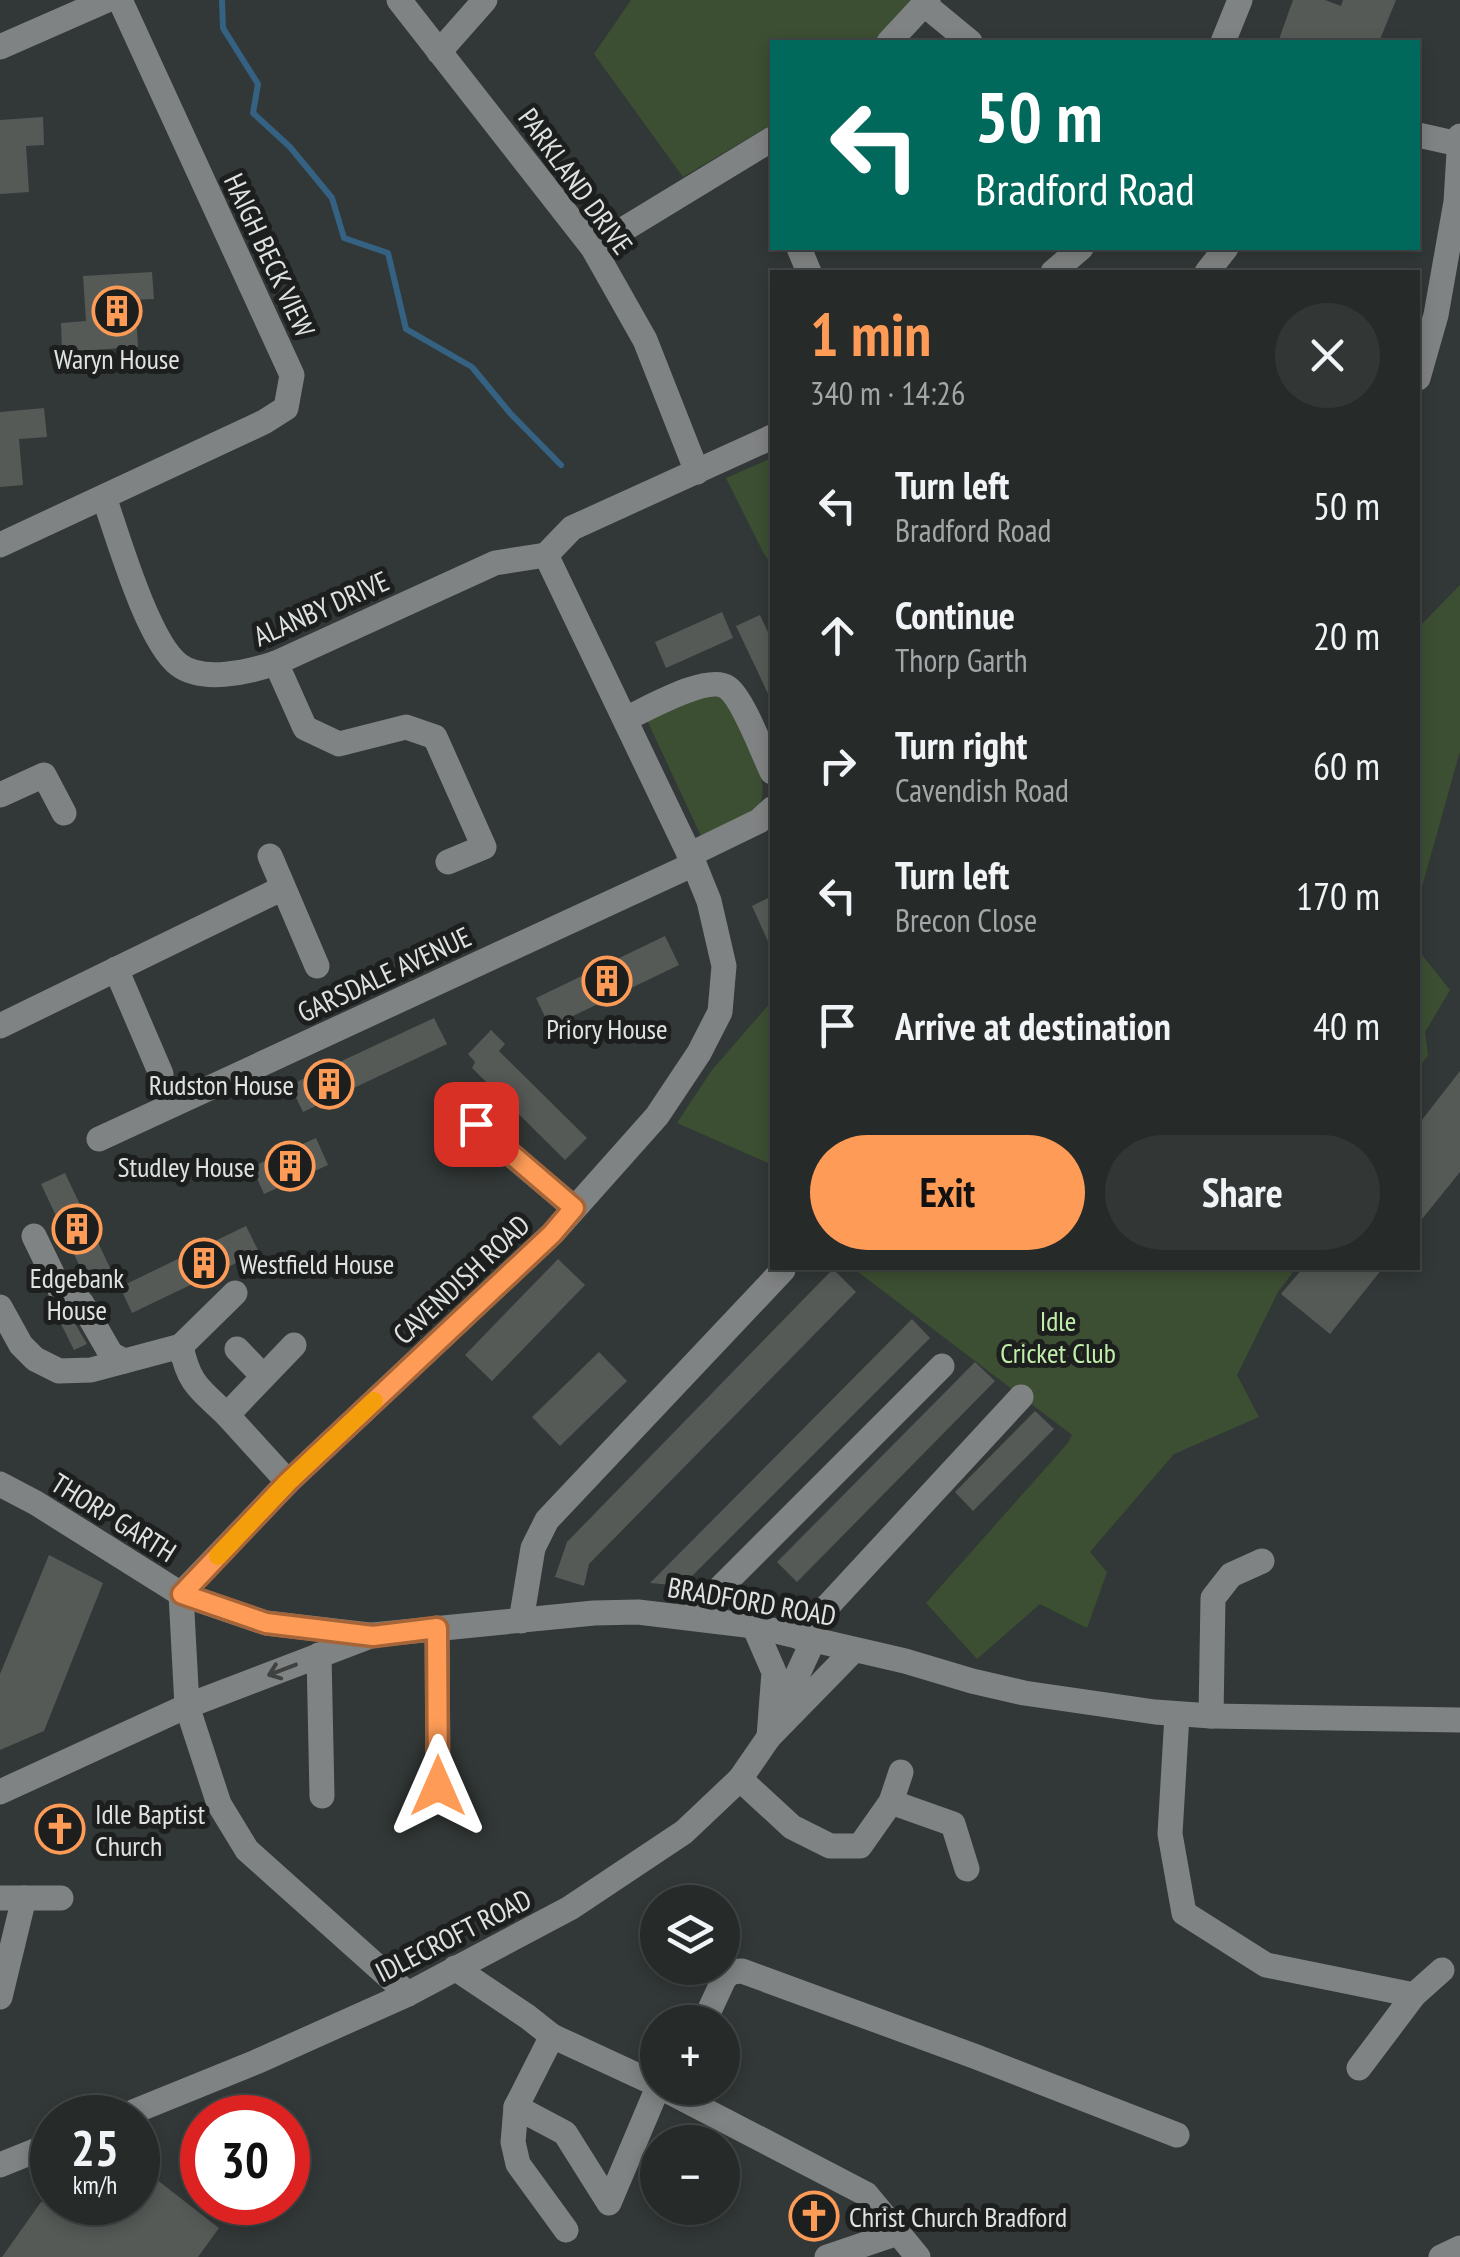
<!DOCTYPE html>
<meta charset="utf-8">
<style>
:root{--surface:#262a29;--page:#323635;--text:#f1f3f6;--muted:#a4a7a8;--line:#424646;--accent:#fe9c57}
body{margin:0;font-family:"PT Sans Narrow",sans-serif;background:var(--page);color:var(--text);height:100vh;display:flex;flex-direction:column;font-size:38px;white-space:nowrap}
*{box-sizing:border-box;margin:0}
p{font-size:32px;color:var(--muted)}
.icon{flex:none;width:55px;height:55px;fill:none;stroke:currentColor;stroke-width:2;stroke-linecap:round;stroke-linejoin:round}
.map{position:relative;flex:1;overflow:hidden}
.side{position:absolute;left:770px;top:270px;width:650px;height:1000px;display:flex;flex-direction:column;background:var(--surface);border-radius:0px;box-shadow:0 5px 15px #0003,0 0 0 2px var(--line)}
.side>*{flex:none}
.banner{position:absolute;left:770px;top:40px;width:650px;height:210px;border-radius:0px;box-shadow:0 5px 15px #0003,0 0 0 2px var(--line);background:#00695c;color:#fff;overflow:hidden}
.controls{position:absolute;left:640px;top:1885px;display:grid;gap:20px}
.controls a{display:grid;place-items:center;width:100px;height:100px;border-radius:50%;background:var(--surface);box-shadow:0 5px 15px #0003,0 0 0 2px var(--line);font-size:50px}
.speed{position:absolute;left:30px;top:2095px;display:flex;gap:20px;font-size:50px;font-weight:700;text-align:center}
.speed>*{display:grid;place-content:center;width:130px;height:130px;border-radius:50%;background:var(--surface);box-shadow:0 5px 15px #0003,0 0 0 2px var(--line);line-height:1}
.speed small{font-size:25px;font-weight:400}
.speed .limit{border:15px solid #d22;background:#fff;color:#111}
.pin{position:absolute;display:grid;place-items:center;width:85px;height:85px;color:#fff;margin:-42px;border-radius:20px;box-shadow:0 5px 15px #0006}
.me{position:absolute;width:110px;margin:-55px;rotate:0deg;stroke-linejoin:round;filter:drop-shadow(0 0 8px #0008)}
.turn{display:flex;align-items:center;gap:35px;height:210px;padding:0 40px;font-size:45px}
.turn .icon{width:130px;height:130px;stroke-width:2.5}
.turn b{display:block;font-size:70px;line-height:85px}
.round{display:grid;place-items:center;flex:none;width:105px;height:105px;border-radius:52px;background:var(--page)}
.summary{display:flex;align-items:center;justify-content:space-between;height:170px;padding:0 40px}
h1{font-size:60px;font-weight:700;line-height:75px;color:var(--accent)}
.action{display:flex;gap:20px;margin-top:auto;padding:20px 40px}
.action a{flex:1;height:115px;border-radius:60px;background:var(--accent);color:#111;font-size:40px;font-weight:700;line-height:115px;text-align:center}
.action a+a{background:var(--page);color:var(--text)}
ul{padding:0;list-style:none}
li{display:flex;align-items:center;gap:30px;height:130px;padding:0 40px}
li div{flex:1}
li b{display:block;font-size:38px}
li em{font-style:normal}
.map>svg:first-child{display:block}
</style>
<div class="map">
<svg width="1460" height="2257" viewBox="0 0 1460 2257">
<rect width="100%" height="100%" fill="#323837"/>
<g fill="#3c4f32">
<path d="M631 0H914L873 42H772V124L683 177 594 54Z"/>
<path d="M772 458V564L764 554 726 478Z"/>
<path d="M1460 585V751L1418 901V628Z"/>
<path d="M703 696 722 697C737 716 776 786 758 806 744 821 719 828 701 836L647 720Z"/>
<path d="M1418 950 1450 990 1425 1032 1428 1055 1418 1069Z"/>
<path d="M772 1001V1206L768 1202V1163L677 1123 712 1070Z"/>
<path d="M853 1268H1296L1278 1292 1237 1375 1259 1417 1174 1454 1090 1552 1107 1572 1087 1628 1040 1604 977 1659 926 1603 1068 1443 1072 1435Z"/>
</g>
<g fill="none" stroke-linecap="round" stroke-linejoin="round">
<path stroke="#356283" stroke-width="6" d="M222 0 223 28 258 84 253 113 290 147 332 198 344 238 388 253 406 329 472 367 510 413 561 465"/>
</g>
<g fill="#555a57">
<path d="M1293 0H1325L1341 6 1343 0H1396L1379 42H1278Z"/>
<path d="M43 117 44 145 26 146 29 192 0 194V120Z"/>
<path d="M152 272 154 299 135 300 138 347 62 352 61 323 86 321 83 276Z"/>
<path d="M44 408 47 437 19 439 23 485 0 487V412Z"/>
<path d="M722 612 733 638 666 668 655 642Z"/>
<path d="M760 615 772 641V702L736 626Z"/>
<path d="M772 896V950L752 906Z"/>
<path d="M665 936 679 965 550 1027 536 998Z"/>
<path d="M434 1018 447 1044 303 1112 290 1085Z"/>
<path d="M491 1030 505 1044 499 1051 587 1138 565 1160 472 1068 475 1062 468 1054Z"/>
<path d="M1460 1071V1172L1418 1224V1125Z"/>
<path d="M316 1138 328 1165 264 1194 252 1167Z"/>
<path d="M65 1173 113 1274 89 1286 41 1184Z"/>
<path d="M246 1226 259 1252 132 1313 120 1287Z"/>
<path d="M558 1259 585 1285 492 1381 465 1355Z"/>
<path d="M1303 1268H1383L1330 1334 1281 1294Z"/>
<path d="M833 1269 856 1292 589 1564 584 1586 555 1577 567 1542Z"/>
<path d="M63 1313 70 1315 87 1344 74 1350 57 1316Z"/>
<path d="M912 1319 930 1338 682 1586 650 1583Z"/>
<path d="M599 1352 627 1381 560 1446 532 1417Z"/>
<path d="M975 1362 995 1381 797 1582 777 1562Z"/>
<path d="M1035 1411 1054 1429 973 1511 955 1492Z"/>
<path d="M49 1555 103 1583 44 1731 0 1750V1674Z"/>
<path d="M138 2165 219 2228 198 2257H2L41 2202H138Z"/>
</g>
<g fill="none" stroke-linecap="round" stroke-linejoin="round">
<g stroke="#808383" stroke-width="25">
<path d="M399 0 593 248 645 340 697 472"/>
<path d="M924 4 970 42"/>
<path d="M889 42 928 0"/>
<path d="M1223 42 1240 0"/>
<path d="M0 47 107 0"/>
<path d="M439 52 485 0"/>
<path d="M1418 135 1459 144"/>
<path d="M593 248 772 139"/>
<path d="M799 248 809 272"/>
<path d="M1053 272 1081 248"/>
<path d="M1207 272 1226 248"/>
<path d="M1418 378 1436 315 1456 202 1460 136"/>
<path d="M104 497C118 537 148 642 179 665 203 683 249 672 276 663L495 563 546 555"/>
<path d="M0 545 264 422 286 408 292 375 120 0"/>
<path d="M546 555 572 528 772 437"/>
<path d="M276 663 305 728 339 744 406 727 435 737 484 847 448 862"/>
<path d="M625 719C646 710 708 673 728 688 743 699 763 753 772 772"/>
<path d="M0 795 44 775 64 813"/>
<path d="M689 855 759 821 772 809"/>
<path d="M270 856 317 966"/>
<path d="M116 969 161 1074"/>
<path d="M0 1026 283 888"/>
<path d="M451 1104 574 1208"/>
<path d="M99 1139 694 864"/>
<path d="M34 1236 63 1296 81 1302 111 1354 124 1361"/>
<path d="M0 1307 21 1345 35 1359 59 1371 91 1370 181 1346C189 1385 200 1389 227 1415"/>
<path d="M181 1346 235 1293"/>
<path d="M237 1349 263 1376"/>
<path d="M288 1482 227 1415 294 1345"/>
<path d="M0 1484 36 1503 181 1594 266 1623 369 1635"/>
<path d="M691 1617 942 1366"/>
<path d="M521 1621 533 1548 547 1520 783 1270"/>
<path d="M754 1626 774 1672 769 1737"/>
<path d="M437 1628 438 1786"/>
<path d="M799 1637 1021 1397"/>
<path d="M319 1655 322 1796"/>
<path d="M1177 1715 1170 1834 1184 1913 1266 1965 1414 1995"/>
<path d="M1211 1716 1213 1598 1231 1575 1262 1561"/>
<path d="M777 1719 813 1641"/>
<path d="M740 1779 792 1827 830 1846H860L891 1802 901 1772"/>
<path d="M0 1792 187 1706 373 1635 594 1613 638 1612 754 1626 905 1661 972 1681 1024 1693 1155 1712 1211 1716 1460 1720"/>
<path d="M891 1802 953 1824 967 1869"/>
<path d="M0 1898H61"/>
<path d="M455 1968 528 2017 552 2036 658 2085"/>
<path d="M408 1994 247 1850 219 1804 187 1706 181 1594 288 1482 552 1234 657 1116 699 1053 720 1012 724 966 709 901 694 864 546 555"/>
<path d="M0 1997 24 1898"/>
<path d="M704 2022 724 1979 731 1972 742 1971 974 2056 1177 2135"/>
<path d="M552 2036 516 2107 565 2133 609 2203 658 2087"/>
<path d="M1359 2068 1414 1995 1442 1970"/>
<path d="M662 2088 866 2194 918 2257"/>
<path d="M516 2107 513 2142 518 2164 566 2230"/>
<path d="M118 2118 256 2062 408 1994 570 1908 684 1832 740 1779 769 1737 854 1650"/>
<path d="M0 2165 52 2144"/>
<path d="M827 2257 898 2233"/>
<path d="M1441 2257 1460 2248"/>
</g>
</g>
<defs><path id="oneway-shaft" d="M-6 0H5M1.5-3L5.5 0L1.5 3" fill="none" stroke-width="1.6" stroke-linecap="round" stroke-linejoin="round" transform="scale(2.5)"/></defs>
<use stroke="#3f4241" href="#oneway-shaft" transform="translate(282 1670) rotate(159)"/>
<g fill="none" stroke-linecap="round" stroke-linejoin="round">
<g stroke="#a56539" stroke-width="25">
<path id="route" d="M438 1786 437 1628 373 1636 266 1623 182 1594 288 1482 552 1234 574 1208 476 1124"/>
</g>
<use href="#route" stroke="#fe9c57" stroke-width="18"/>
<path stroke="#f59e0b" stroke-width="18" d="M218 1556 288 1482 374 1401"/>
</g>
<defs>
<g id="building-ring" transform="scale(2.5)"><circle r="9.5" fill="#1c1f1e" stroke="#fe9c57" stroke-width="1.5"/><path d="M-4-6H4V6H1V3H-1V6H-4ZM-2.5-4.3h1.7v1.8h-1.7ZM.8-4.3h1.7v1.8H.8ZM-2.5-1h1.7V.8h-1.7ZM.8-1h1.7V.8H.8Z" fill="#fe9c57"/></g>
<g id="church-ring" transform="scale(2.5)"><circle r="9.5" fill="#1c1f1e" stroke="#fe9c57" stroke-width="1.5"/><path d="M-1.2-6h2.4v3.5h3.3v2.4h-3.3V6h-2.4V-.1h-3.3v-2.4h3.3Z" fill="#fe9c57"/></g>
</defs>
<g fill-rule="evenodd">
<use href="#building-ring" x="117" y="311"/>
<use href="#building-ring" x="607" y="981"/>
<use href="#building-ring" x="329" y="1084"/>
<use href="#building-ring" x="290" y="1166"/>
<use href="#building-ring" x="77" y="1229"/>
<use href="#building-ring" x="204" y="1263"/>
<use href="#church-ring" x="60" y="1829"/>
<use href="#church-ring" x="814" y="2216"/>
</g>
<g text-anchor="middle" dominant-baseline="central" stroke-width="10" stroke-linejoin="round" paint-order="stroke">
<g font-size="28" fill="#dee2e1" stroke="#1c1f1e">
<text transform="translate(576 181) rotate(54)">PARKLAND DRIVE</text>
<text transform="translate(270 255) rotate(65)">HAIGH BECK VIEW</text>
<text transform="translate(321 608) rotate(-24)">ALANBY DRIVE</text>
<text transform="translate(384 974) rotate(-25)">GARSDALE AVENUE</text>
<text transform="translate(461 1279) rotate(-43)">CAVENDISH ROAD</text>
<text transform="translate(114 1517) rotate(32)">THORP GARTH</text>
<text transform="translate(752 1601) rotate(10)">BRADFORD ROAD</text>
<text transform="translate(453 1935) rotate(-27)">IDLECROFT ROAD</text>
</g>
<g font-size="28" fill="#dee2e1" stroke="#1c1f1e">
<text x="117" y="358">Waryn House</text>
<text x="607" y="1028">Priory House</text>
<text x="294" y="1084" text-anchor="end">Rudston House</text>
<text x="255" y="1166" text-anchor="end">Studley House</text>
<text x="239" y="1263" text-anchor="start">Westfield House</text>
<text x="77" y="1277">Edgebank<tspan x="77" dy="32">House</tspan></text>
<text x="95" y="1813" text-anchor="start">Idle Baptist<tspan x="95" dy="32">Church</tspan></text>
<text x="849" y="2216" text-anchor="start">Christ Church Bradford</text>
</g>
<g font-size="28" fill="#c1eea8" stroke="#1c1f1e">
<text x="1058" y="1320">Idle<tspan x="1058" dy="32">Cricket Club</tspan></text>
</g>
</g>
</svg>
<div class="controls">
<a><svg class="icon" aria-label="layers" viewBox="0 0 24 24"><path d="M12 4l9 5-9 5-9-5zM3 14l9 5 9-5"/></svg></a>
<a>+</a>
<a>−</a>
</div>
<div class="speed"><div>25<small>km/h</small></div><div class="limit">30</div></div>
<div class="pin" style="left:476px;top:1124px;background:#d93025"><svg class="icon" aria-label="arrive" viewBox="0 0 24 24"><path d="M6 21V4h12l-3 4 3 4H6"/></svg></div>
<svg class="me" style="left:438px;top:1786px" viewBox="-20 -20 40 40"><path d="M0-17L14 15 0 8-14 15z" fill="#fe9c57" stroke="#fff" stroke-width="4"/></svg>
<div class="banner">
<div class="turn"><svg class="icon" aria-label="left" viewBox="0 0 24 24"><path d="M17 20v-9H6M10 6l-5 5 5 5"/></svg><div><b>50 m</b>Bradford Road</div></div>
</div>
<section class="side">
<div class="summary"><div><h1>1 min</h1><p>340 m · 14:26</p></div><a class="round"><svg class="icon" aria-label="close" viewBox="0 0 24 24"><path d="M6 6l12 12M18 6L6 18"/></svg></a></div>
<ul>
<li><svg class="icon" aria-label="left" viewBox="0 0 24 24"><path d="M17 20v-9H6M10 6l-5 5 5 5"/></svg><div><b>Turn left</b><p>Bradford Road</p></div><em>50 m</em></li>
<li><svg class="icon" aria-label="ahead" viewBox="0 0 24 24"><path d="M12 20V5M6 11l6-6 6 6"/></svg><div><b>Continue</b><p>Thorp Garth</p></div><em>20 m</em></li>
<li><svg class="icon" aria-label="right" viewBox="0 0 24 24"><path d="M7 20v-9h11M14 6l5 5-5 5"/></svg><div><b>Turn right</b><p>Cavendish Road</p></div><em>60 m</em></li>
<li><svg class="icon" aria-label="left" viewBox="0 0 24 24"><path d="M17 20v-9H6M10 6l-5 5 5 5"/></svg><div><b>Turn left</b><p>Brecon Close</p></div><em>170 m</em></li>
<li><svg class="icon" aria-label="arrive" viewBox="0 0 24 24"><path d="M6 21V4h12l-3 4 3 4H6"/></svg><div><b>Arrive at destination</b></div><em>40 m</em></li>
</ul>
<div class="action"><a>Exit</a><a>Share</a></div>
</section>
</div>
